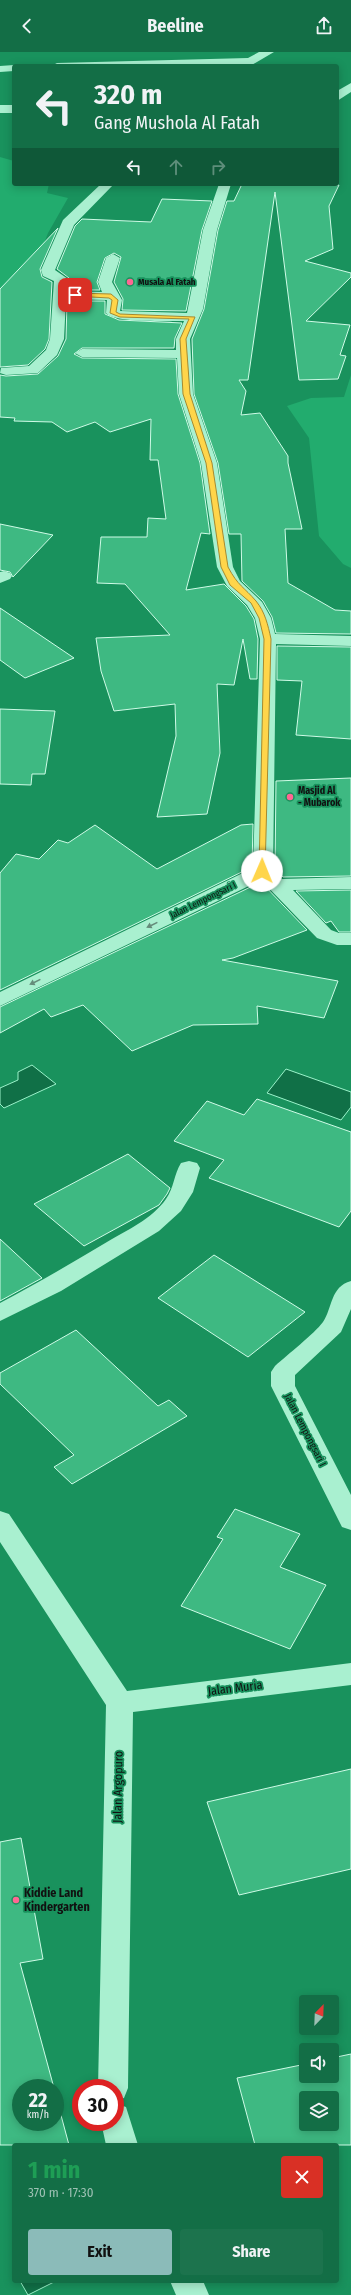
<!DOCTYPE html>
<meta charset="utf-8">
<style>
:root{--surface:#136e46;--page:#1c734d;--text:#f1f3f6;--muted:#9dc0b3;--accent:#8bbbb9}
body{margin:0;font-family:"Fira Sans Condensed",sans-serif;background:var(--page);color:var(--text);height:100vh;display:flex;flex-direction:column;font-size:15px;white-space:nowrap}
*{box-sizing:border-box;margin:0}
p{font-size:13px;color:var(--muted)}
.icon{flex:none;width:22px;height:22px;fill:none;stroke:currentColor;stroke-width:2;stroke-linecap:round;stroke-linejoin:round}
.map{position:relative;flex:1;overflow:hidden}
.sheet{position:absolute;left:12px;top:2091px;width:327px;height:140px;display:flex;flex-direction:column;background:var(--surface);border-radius:4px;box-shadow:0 2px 10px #0003}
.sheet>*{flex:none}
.top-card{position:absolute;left:12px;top:12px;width:327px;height:122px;border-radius:4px;box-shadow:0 2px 10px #0003;background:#136e46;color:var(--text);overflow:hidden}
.needle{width:26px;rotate:23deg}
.controls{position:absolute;left:299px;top:1943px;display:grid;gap:8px}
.controls a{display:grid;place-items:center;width:40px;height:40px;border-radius:4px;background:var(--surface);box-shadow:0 2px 10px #0003;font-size:20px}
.speed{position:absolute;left:12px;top:2027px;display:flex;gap:8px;font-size:20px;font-weight:700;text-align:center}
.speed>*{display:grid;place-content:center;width:52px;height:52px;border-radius:50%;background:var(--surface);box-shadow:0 2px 10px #0003;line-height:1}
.speed small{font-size:10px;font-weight:400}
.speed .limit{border:6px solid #d22;background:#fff;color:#111}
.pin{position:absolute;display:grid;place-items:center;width:34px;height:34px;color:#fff;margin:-17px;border-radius:8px;box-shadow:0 2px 6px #0006}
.me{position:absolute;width:44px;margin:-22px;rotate:1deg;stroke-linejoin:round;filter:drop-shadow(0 0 3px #0008)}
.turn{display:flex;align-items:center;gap:14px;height:84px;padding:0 16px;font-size:18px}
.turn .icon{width:52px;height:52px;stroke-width:2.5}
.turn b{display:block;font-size:28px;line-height:34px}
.lanes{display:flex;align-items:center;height:38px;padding:0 16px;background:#0003;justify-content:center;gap:20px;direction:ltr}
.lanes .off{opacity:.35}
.round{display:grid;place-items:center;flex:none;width:42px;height:42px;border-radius:4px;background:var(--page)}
.head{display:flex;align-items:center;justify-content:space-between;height:68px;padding:0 16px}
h1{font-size:24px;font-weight:700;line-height:30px;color:#1e9e55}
.button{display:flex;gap:8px;margin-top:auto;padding:8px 16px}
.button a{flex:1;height:46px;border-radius:4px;background:var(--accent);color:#111;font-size:16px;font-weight:700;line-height:46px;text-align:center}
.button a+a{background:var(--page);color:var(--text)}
header{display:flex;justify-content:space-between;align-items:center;height:52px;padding:0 16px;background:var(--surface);font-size:18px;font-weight:700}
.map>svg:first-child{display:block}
</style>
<header><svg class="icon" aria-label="back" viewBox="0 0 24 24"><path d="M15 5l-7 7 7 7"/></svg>Beeline<svg class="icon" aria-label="share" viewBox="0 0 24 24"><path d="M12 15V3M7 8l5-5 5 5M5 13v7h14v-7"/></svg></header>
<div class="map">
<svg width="351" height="2243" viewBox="0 0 351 2243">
<rect width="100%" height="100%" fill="#19925d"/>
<g fill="#22ac6e">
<path d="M0 105 14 109V132H49L47 141 68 146 48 181 43 194 0 257Z"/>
<path d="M351 323V516L343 512 319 484 309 386 287 354 311 346 344 345Z"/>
</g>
<g fill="#107047" stroke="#9bf2ca">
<path d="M32 1013 56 1032 4 1056 0 1052V1036L18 1028V1020Z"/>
<path d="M286 1017 351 1040V1055L341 1068 267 1041Z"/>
<path d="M20 2229H56L28 2243Z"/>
</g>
<g fill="#3eb982" stroke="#cffbe7" fill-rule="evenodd">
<path d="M242 132 339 133 329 154 333 197 305 209 351 221V225L306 269 350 273 340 303 346 304 338 327 299 328 275 140 248 328H239L246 339 241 363 260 361 288 404V411L302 477H285L288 531 335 558 351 559V582L276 581 272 565 263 549 242 529 241 482H229L218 411 194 342 192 287 204 257 218 178 227 149H234Z"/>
<path d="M162 147 212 149 202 178 186 259 122 258 123 247 114 230 121 205 114 201 105 206 97 230 100 238H68L69 226 57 217 75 174 82 167 151 170Z"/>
<path d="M58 176 40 217 42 225 52 230 49 287 45 297 28 313 0 315V237Z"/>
<path d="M67 249H105V262L119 268 182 271 175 286 174 296H82L74 302 82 306 176 307 178 342 200 411 210 482 201 481 186 538 224 532 246 554 254 567 258 587 257 627H250L243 587 234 633 217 632 220 701 207 762 157 765 176 684 175 652 114 659 101 619 96 586 170 583 125 532 97 531 101 485H147L148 466 166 467 158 408H150L151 367 110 380 95 370 67 380 52 370 14 369 15 366 0 365V323L6 324 38 322 58 304 66 287Z"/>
<path d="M0 472 53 483 13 525 10 520 0 518Z"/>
<path d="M0 556 74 606 25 626 0 608Z"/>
<path d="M277 594 351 595V687L296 683 302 629 277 628Z"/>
<path d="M0 657 55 659 45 722H32L31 733 0 732Z"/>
<path d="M351 726V824L283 825 275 817 276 729Z"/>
<path d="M253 772 252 815 0 938V821L16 802 39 807 58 788 68 791 95 773 157 817 241 773Z"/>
<path d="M261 830 307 878 233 906 222 908 338 929 324 966 257 954 258 972 193 973 132 999 83 953 51 965 44 957 0 981V955Z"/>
<path d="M351 838V880H339L331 869 326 871 296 839Z"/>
<path d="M257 1047 351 1080V1159L339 1175 209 1126 224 1108 174 1089 207 1049 244 1063Z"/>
<path d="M128 1102 170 1136 167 1142 159 1153 84 1194 34 1152Z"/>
<path d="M0 1187 42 1226 0 1249Z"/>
<path d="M214 1203 305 1260 248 1305 158 1246Z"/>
<path d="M76 1278 158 1354 169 1348 187 1364 72 1432 54 1415 74 1403 0 1332V1321Z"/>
<path d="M235 1457 300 1482 280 1515 326 1533 290 1597 181 1554 223 1487 217 1485Z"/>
<path d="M351 1717V1817L239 1843 207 1750Z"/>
<path d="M21 1786 43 1907 20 1911 54 2036H21V2070H55V2041L69 2093H0V1790Z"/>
<path d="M351 2002V2093H255L237 2026 306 2012V2024H332V2006ZM306 2046H332V2072H306Z"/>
</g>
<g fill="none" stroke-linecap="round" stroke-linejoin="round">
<g fill="#a9f0d0" fill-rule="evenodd">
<path d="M259 0H274L250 14H51L57 11 248 6Z"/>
<path d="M14 13 18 14H14V19L0 20V14Z"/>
<path d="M351 31V40L337 49V39Z"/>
<rect x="0" y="53" width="14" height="8"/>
<path d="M101 132H114L74 173 55 218 68 227 66 239 102 240 98 230 106 206 113 202 120 206 112 230 122 248 120 259 187 261 203 178 219 132H231L217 178 203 257 190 287 193 342 217 411 233 515 240 529 262 550 271 566 275 582 351 584V594L276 592 273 818 282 827 351 825V837L293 838 331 878 339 881H351V893H337L317 886 261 828 0 954V940L253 816 260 587 255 566 247 553 227 534 217 515 201 411 179 342 177 306 82 305 75 301 82 297 176 298V287L184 269C170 269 113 271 106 261L107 248 66 247 64 287 57 303 38 321 6 323 0 321 1 316 29 314 46 298 50 287 54 229 43 224 41 218 63 168Z"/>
<path d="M4 519 10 521 12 524 10 527 0 531V520Z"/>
<path d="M189 1109 197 1111 200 1116 193 1140 181 1159 159 1179 61 1239 0 1269V1251C36 1232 72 1211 107 1190 127 1178 152 1167 166 1147 174 1136 174 1122 181 1111Z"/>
<path d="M351 1229V1257L341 1280 295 1323V1334L351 1443V1478L342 1475 271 1334V1320L275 1314C287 1303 314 1282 323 1270 333 1255 330 1235 351 1229Z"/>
<path d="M0 1459 9 1462 127 1639 351 1611V1633L133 1660 128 2036 124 2046 115 2049V2036H98L106 1653 0 1490Z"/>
<path d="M115 2051 126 2055 138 2093H106L101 2070H115Z"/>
<path d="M170 2229H203L209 2243H176Z"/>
</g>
</g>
<defs><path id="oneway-solid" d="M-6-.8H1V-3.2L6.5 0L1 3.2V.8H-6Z"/></defs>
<g fill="#658c7a">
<use href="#oneway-solid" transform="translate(152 873) rotate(154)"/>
<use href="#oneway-solid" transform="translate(35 930) rotate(154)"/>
</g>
<path fill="#ffd54a" stroke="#a68a30" d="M75 241 111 242 118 248 116 260 120 262 195 265 186 287 190 342 212 411 228 515C238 534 244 535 256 549 265 560 268 573 271 587L265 821 259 819 264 587 259 566 251 551 230 533 221 515 206 411 183 342 180 287 189 267 120 265 110 261 112 248 109 246 73 244Z"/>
<g fill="#ff6793" stroke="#19925d" stroke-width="1.5">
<circle cx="130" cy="230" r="4"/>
<circle cx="290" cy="745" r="4"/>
<circle cx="16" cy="1848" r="4"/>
</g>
<g text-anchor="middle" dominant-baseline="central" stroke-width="3.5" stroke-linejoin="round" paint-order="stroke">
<g font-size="9" font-weight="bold" fill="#111" stroke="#19925d" text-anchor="start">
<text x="138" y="230">Musala Al Fatah</text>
</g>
<g font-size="9" fill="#111" stroke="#19925d">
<text transform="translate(203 848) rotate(-26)">Jalan Lempongsari I</text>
</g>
<g font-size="10" font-weight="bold" fill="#111" stroke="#19925d" text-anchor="start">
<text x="298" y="739">Masjid Al<tspan x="298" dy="12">- Mubarok</tspan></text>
</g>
<g font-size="10" fill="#111" stroke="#19925d">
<text transform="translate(305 1378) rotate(63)">Jalan Lempongsari I</text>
</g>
<g font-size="12" fill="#111" stroke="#19925d">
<text transform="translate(235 1636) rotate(-7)">Jalan Muria</text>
<text transform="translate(118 1735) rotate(-89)">Jalan Argopuro</text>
</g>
<g font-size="12" font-weight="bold" fill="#111" stroke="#19925d" text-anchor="start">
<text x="24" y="1841">Kiddie Land<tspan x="24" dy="14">Kindergarten</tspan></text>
</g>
</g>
</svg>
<div class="controls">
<a><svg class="needle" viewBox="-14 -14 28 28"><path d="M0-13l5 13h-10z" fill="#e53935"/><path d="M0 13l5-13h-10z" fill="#9dc0b3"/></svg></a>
<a><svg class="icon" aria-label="sound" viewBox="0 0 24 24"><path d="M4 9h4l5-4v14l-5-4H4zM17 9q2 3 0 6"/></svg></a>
<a><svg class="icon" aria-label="layers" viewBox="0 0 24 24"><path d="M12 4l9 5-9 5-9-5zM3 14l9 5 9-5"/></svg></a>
</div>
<div class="speed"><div>22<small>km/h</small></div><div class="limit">30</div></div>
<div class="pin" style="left:75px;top:243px;background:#d93025"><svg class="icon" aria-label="arrive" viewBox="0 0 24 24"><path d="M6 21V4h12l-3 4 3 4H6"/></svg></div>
<svg class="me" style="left:262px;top:819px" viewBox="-20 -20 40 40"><circle r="19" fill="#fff"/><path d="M0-13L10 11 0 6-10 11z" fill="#ffd54a"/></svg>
<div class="top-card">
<div class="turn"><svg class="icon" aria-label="left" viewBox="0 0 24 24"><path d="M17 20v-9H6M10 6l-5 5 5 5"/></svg><div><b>320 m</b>Gang Mushola Al Fatah</div></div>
<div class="lanes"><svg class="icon" aria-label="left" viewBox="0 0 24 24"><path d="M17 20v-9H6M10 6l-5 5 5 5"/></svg><svg class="icon off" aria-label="ahead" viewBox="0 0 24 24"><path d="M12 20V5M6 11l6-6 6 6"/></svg><svg class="icon off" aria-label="right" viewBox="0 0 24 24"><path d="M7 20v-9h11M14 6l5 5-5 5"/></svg></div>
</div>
<section class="sheet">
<div class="head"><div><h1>1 min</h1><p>370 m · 17:30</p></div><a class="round" style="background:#d93025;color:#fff"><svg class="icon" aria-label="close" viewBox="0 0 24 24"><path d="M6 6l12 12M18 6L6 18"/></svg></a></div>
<div class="button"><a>Exit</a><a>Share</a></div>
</section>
</div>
